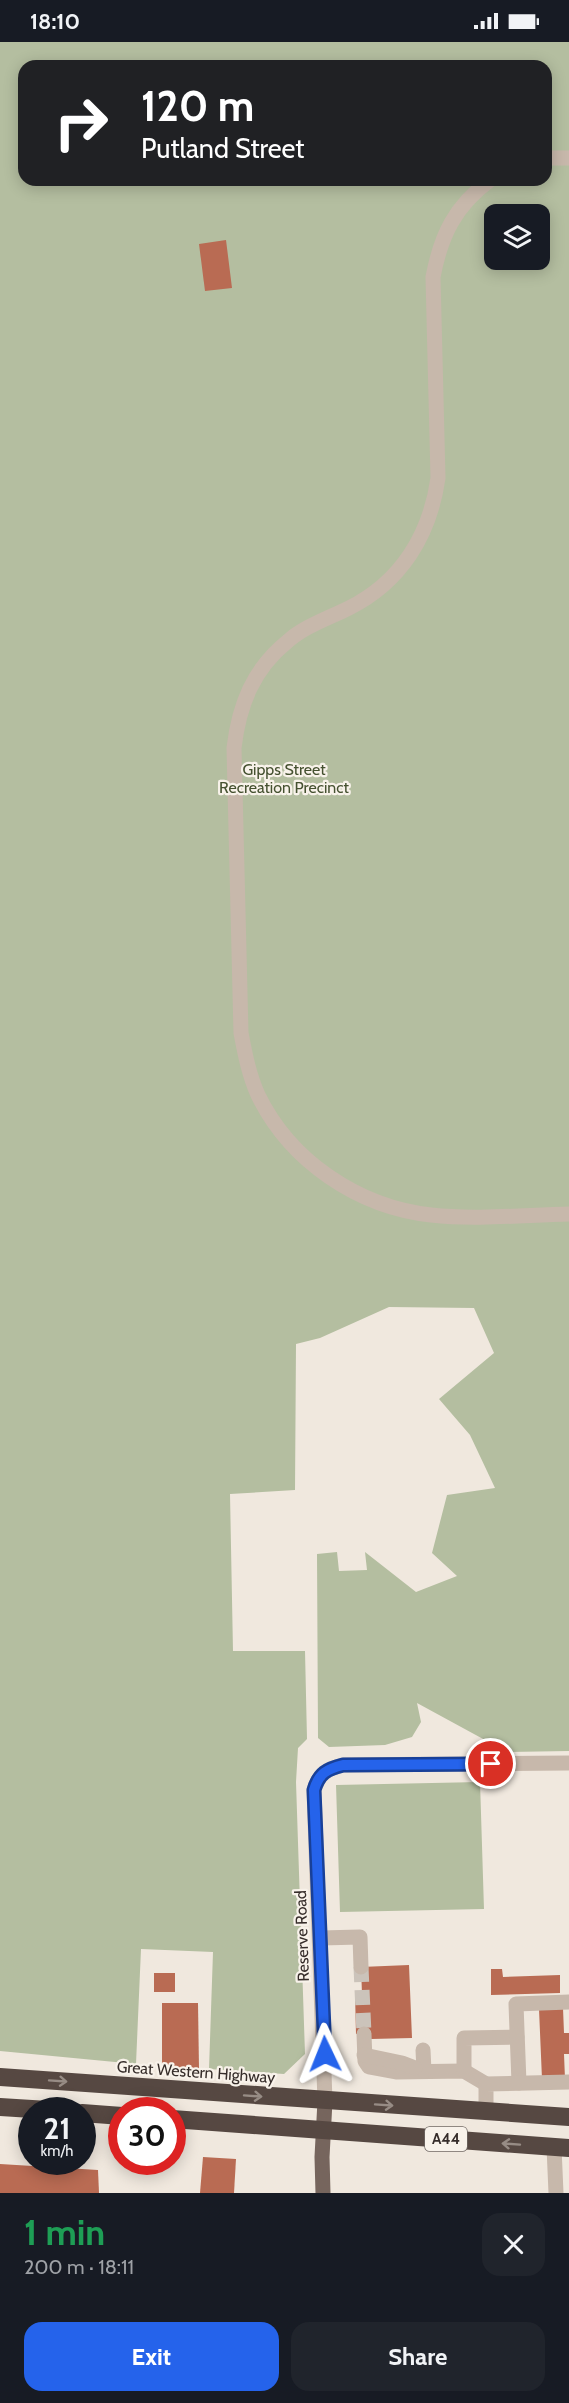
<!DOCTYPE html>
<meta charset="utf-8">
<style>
:root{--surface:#171b24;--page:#20242c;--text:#f1f3f6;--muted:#9ea1a6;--accent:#2563eb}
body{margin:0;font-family:Cabin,sans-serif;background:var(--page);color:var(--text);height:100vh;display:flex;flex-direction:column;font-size:22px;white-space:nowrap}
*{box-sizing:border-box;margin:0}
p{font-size:20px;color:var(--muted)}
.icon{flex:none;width:33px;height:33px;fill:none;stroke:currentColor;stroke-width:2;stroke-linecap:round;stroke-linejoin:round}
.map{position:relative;height:2151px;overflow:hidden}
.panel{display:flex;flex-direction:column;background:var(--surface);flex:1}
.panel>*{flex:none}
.top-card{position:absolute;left:18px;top:18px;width:534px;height:126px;border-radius:18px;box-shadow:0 3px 15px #0003;background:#202124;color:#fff;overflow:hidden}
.buttons{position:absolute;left:484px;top:162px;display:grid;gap:12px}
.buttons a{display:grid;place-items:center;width:66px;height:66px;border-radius:12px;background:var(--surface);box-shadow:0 3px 15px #0003;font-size:30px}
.speed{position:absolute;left:18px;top:2055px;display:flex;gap:12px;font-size:30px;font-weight:700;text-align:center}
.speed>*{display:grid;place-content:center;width:78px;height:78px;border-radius:50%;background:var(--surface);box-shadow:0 3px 15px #0003;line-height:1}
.speed small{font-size:15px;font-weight:400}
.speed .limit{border:9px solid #d22;background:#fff;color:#111}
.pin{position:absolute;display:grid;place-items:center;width:51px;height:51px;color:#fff;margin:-26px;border:3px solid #fff;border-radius:50%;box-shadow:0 2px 6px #0007}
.me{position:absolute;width:66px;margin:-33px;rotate:358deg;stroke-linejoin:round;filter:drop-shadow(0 0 4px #0008)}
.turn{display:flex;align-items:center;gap:21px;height:126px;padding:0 24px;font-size:27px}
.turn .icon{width:78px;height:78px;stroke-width:2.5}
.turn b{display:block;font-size:42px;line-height:51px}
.round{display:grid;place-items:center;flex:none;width:63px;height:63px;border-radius:18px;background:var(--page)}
.headline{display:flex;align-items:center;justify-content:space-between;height:102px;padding:0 24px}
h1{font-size:36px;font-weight:800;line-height:45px;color:#1e9e55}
.action{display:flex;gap:12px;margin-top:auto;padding:12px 24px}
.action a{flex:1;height:69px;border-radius:18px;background:var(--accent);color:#fff;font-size:24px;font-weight:800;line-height:69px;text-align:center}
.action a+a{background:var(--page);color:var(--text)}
.status{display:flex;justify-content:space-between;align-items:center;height:42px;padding:0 30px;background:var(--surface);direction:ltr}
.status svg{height:16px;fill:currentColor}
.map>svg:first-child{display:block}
</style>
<div class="status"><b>18:10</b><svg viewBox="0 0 49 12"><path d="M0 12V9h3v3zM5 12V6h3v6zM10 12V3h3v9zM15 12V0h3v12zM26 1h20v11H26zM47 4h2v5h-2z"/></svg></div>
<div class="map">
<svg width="569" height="2151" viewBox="0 0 569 2151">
<rect width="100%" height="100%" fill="#f0e8de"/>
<g fill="#b4bea0" fill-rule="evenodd">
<path d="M0 0H569V1709L507 1710 417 1661 421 1680 412 1695 385 1703 329 1705 318 1696 317 1512 337 1510 339 1529 367 1528 365 1510 416 1550 457 1534 432 1511 447 1453 495 1446 470 1393 439 1357 494 1311 474 1266 389 1265 320 1296 296 1302 295 1448 230 1452 233 1609H305L307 1697 298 1706 296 1740 305 2012 284 2032 209 2027 213 1910 141 1907 136 2022 0 2009ZM24 24H546V138H24ZM495 172H540V218H495Z"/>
<path d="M480 1740 484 1867 340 1870 336 1743Z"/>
</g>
<g fill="#b96b53">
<path d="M226 198 232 246 205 249 199 202Z"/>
<path d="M409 1923 412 1996 371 1997V1992H356L355 1952H362L361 1925Z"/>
<path d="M491 1927H502L503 1935 560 1933V1951L491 1953Z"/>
<rect x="154" y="1931" width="21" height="19"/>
<path d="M162 1961H198L199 2027 162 2028Z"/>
<path d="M563 1966 564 1991H569V2012H564L565 2037H542L539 1967Z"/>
<path d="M203 2115 236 2117 234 2151H200Z"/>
<path d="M0 2122 98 2128 99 2151H0Z"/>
</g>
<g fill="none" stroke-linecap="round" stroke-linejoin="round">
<path stroke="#cbc3ba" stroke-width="15" stroke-dasharray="15 8" stroke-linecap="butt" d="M361 1925 364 1992"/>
<g stroke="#c7b8ab" stroke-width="15">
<path d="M546 116H569"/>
<path d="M490 138C455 164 441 193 433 235L438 436C430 493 401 540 349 566 329 576 305 584 288 599 253 627 239 663 234 706L241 991C245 1012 249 1033 258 1053 290 1119 358 1165 431 1173 476 1178 524 1173 569 1172"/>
<path d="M321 1896 360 1895 361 1925"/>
<path d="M364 1992 365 2019 369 2025 396 2030 464 2029 486 2042"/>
<path d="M423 2008 424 2029"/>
<path d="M364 2013 402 2021 415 2026"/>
<path d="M464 2029V1996L517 1995"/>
<path d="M519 2041 516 1962 569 1960"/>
<path d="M325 2059 314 1748C319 1731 327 1727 343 1723L569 1721"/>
<path d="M486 2069V2042L569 2040"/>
<path d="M554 2105 556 2151"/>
</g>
<path stroke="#76655d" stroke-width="15" d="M323 2151 322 2115 325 2059"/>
<g stroke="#564842" stroke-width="18">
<path d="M0 2035 569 2075"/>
<path d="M0 2065 48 2068"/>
<path d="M82 2071 122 2074"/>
<path d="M172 2077 569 2106"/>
</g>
</g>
<defs><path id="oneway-shaft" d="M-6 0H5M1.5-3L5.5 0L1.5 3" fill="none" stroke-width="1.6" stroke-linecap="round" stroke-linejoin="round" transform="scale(1.5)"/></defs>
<g stroke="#978c85">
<use href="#oneway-shaft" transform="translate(58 2039) rotate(4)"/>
<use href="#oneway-shaft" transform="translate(253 2054) rotate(4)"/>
<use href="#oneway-shaft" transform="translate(384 2063) rotate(4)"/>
<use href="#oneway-shaft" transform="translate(511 2102) rotate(-176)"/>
</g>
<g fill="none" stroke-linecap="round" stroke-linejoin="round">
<g stroke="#184099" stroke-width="15">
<path id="route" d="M325 2012 314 1748C319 1731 327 1727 343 1723L491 1722"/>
</g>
<use href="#route" stroke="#2563eb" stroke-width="10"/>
</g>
<g text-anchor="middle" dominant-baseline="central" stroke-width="4.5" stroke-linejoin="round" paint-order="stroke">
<rect fill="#f8f2ea" stroke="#706864" stroke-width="1.5" x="425" y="2085" width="42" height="24" rx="4.5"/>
<g font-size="15" font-weight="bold" fill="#362d2a">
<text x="446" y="2097">A44</text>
</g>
<g font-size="16" fill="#455130" stroke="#f8f2ea">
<text x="284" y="727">Gipps Street<tspan x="284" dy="18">Recreation Precinct</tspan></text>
</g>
<g font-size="16" fill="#362d2a" stroke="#f8f2ea">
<text transform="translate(302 1894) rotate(-92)">Reserve Road</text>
<text transform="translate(196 2030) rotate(4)">Great Western Highway</text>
</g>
</g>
</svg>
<div class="buttons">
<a><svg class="icon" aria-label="layers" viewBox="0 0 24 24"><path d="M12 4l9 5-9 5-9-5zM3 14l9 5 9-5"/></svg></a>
</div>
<div class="speed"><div>21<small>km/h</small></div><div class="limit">30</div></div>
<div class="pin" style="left:491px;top:1722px;background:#d93025"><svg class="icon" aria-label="arrive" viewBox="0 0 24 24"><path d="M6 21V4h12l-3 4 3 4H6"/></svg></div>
<svg class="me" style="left:325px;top:2012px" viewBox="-20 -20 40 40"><path d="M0-17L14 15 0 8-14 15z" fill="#2563eb" stroke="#fff" stroke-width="4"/></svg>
<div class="top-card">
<div class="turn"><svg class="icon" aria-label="right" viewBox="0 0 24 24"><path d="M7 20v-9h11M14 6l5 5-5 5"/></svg><div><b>120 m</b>Putland Street</div></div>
</div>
</div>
<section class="panel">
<div class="headline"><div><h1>1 min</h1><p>200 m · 18:11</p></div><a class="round"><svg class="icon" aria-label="close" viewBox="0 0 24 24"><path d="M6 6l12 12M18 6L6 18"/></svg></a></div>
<div class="action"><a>Exit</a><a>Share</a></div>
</section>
